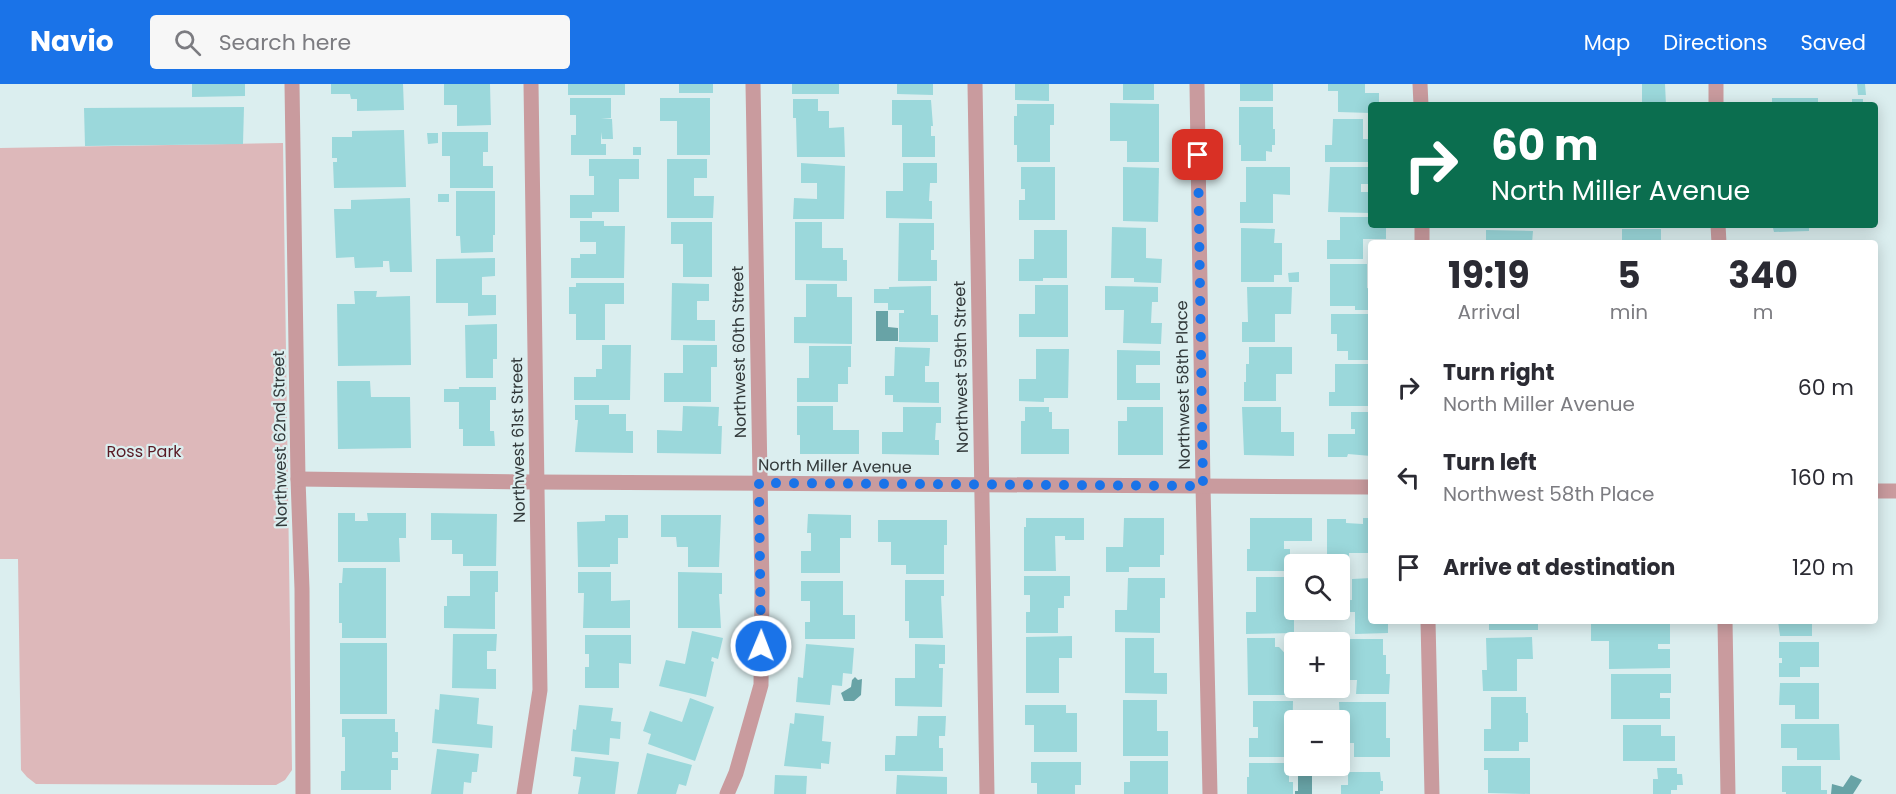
<!DOCTYPE html>
<meta charset="utf-8">
<style>
:root{--surface:#fff;--page:#f7f7f7;--text:#2b2b33;--muted:#7c7c81;--accent:#1a73e8}
body{margin:0;font-family:Poppins,sans-serif;background:var(--page);color:var(--text);height:100vh;display:flex;flex-direction:column;font-size:22px;white-space:nowrap}
*{box-sizing:border-box;margin:0}
p{font-size:20px;color:var(--muted)}
.icon{flex:none;width:33px;height:33px;fill:none;stroke:currentColor;stroke-width:2;stroke-linecap:round;stroke-linejoin:round}
.map{position:relative;flex:1;overflow:hidden}
.details{position:absolute;left:1368px;top:156px;width:510px;height:384px;display:flex;flex-direction:column;background:var(--surface);border-radius:6px;box-shadow:0 3px 15px #0003}
.details>*{flex:none}
.guide{position:absolute;left:1368px;top:18px;width:510px;height:126px;border-radius:6px;box-shadow:0 3px 15px #0003;background:#0b6e4f;color:#fff;overflow:hidden}
.controls{position:absolute;left:1284px;top:470px;display:grid;gap:12px}
.controls a{display:grid;place-items:center;width:66px;height:66px;border-radius:6px;background:var(--surface);box-shadow:0 3px 15px #0003;font-size:30px}
.pin{position:absolute;display:grid;place-items:center;width:51px;height:51px;color:#fff;margin:-26px;border-radius:12px;box-shadow:0 3px 9px #0006}
.me{position:absolute;width:66px;margin:-33px;rotate:1deg;stroke-linejoin:round;filter:drop-shadow(0 0 4px #0008)}
.turn{display:flex;align-items:center;gap:21px;height:126px;padding:0 24px;font-size:27px}
.turn .icon{width:78px;height:78px;stroke-width:2.5}
.turn b{display:block;font-size:42px;line-height:51px}
.eta{display:flex;justify-content:space-evenly;align-items:center;height:102px;text-align:center}
.eta b{font-size:36px;font-weight:700;line-height:42px}
ul{padding:0;list-style:none}
li{display:flex;align-items:center;gap:18px;height:90px;padding:0 24px}
li div{flex:1}
li b{display:block;font-size:22px}
li em{font-style:normal}
header{display:flex;align-items:center;gap:36px;box-sizing:border-box;height:84px;padding:0 30px;background:var(--accent);color:#fff}
header strong{font-size:28px}
nav{display:flex;gap:33px;margin-inline-start:auto;font-size:21px}
.search{width:420px;height:54px;background:var(--page);display:flex;align-items:center;gap:15px;box-sizing:border-box;padding:0 21px;border-radius:6px;color:var(--muted);font-size:22px}
.map>svg:first-child{display:block}
</style>
<header>
<strong>Navio</strong>
<div class="search"><svg class="icon" aria-label="search" viewBox="0 0 24 24"><circle cx="10" cy="10" r="6"/><path d="M15 15l6 6"/></svg>Search here</div>
<nav><a>Map</a><a>Directions</a><a>Saved</a></nav>
</header>
<div class="map">
<svg width="1896" height="710" viewBox="0 0 1896 710">
<rect width="100%" height="100%" fill="#dbeeef"/>
<path fill="#ddb8ba" d="M283 59 292 686 285 696 276 701 36 700 27 693 21 686 18 475H0V64Z"/>
<g fill="#68a3a6">
<path d="M876 227H888V243L898 244V257H876Z"/>
<path d="M855 593 858 596 862 595 861 611 854 617H844L841 609 851 603 852 596Z"/>
<path d="M1298 687H1312V710H1295V707H1298Z"/>
<path d="M1851 691 1862 696 1853 710H1831L1832 700 1843 703Z"/>
</g>
<g fill="#9bd8db">
<path d="M192 0H245V12L192 13Z"/>
<path d="M331 0H403L404 26 357 27V15H351L350 10H331Z"/>
<path d="M444 0H490L491 41 457 42V21H444Z"/>
<rect x="568" y="0" width="57" height="11"/>
<rect x="679" y="0" width="34" height="9"/>
<rect x="792" y="0" width="47" height="10"/>
<path d="M897 0H933V11L897 10Z"/>
<path d="M1015 0H1049V17L1015 16Z"/>
<rect x="1123" y="0" width="31" height="16"/>
<rect x="1240" y="0" width="33" height="17"/>
<path d="M1328 0H1365V9H1379V21H1371V29L1338 28V7H1328Z"/>
<path d="M1642 0H1665L1666 21H1622V18H1642Z"/>
<path d="M1857 0H1865L1866 11H1858Z"/>
<path d="M570 14H611V34H601L612 35 613 55H602L601 48V60H606V71H571V51H576V31H570Z"/>
<path d="M660 14H710V71H677V37H660Z"/>
<rect x="1772" y="14" width="46" height="7"/>
<path d="M793 15H818V27H829V44L844 43 845 73H797L796 34H793Z"/>
<rect x="1852" y="15" width="11" height="6"/>
<path d="M892 16H931L933 42H931V52H935V73H902V41H892Z"/>
<path d="M1110 19 1159 20V78H1127V57H1110Z"/>
<path d="M1017 20H1054V41H1050V78H1017V61H1014V32H1017Z"/>
<path d="M244 23 243 60 85 62 84 24Z"/>
<path d="M1239 23H1273V45H1275V61H1272V68L1266 67V77H1241V61H1239Z"/>
<path d="M1333 35H1363V55H1371V78H1325V61H1332Z"/>
<path d="M404 46 406 103 334 104 333 78H337V74H332V53H352V47Z"/>
<path d="M442 48H488V68H483V82H493V104H450V72H442Z"/>
<path d="M427 49H438V59L428 60Z"/>
<rect x="633" y="63" width="8" height="8"/>
<path d="M589 75H639V95H619V128H592V134H570V111H594V92H589Z"/>
<path d="M667 75H707V94H694V112H714L713 134H667Z"/>
<path d="M801 79 845 82 844 135H793L794 114 817 115V99H801Z"/>
<path d="M903 79H937V99H930L929 117H932V135L886 134V107H903Z"/>
<path d="M1021 83H1055V136H1019V116H1025V105H1021Z"/>
<path d="M1123 83 1159 84 1158 138 1123 137Z"/>
<path d="M1246 83H1290V111L1273 110V139H1240V118H1246Z"/>
<path d="M1330 83H1371V100H1361V108H1371V129L1328 128Z"/>
<path d="M456 107H495V151H493V168L461 169 460 152H456Z"/>
<rect x="438" y="110" width="11" height="8"/>
<path d="M410 114 412 188H390L389 177H383V183L355 184 354 173 336 174 334 125H351V116Z"/>
<path d="M1340 133H1371V141H1386V155H1363V175H1327V156H1340Z"/>
<path d="M580 137H604V142H625L624 194H571V174H580V170H596V158H580Z"/>
<path d="M671 138H712V193H683V160H671Z"/>
<path d="M795 138H822V164H843V176H847V197L795 196Z"/>
<path d="M899 139H934V166H931V176H937V197H898Z"/>
<path d="M1768 141H1809V147L1774 148 1773 144H1768Z"/>
<path d="M1112 143 1146 144V174L1162 175 1161 199 1134 198V194H1111Z"/>
<path d="M1241 144 1275 145 1274 159H1282V191H1274V198H1241Z"/>
<rect x="1622" y="145" width="39" height="14"/>
<path d="M1034 146H1067V194H1043V197H1019V175H1034Z"/>
<path d="M1486 146 1533 147 1532 159H1486Z"/>
<path d="M495 174V192L482 193V211H496V231L468 232V219H436V175Z"/>
<path d="M1330 180H1367V204L1371 205V226H1355V222H1330Z"/>
<path d="M1299 188V198H1289L1288 189Z"/>
<path d="M576 199H624V220H605V256H576V230H569V203H576Z"/>
<path d="M672 199 709 200V217H697V236H715V257L671 256Z"/>
<path d="M806 200H837V213H852V260L794 259V233H806Z"/>
<path d="M1035 201H1068V253H1019V230H1035Z"/>
<path d="M931 202V231H938V258H899V229H904V226H888V219H874V205H889V203Z"/>
<path d="M1105 202 1158 203V218H1152L1151 239H1162L1161 260 1123 259 1124 226H1105Z"/>
<path d="M1247 203H1292L1291 230H1275V258H1242V238H1248Z"/>
<path d="M354 207H377L376 213 410 212 411 281 338 282 337 220H355Z"/>
<path d="M1331 230H1371V276H1348V267H1337V250H1331Z"/>
<path d="M497 240V275H493V294H466L465 241Z"/>
<path d="M602 261H631L630 316H574V293H596V285H602Z"/>
<path d="M683 261H717V283H711V318H664V289H683Z"/>
<path d="M809 262H851V283H848V300H838V318H797V294H809Z"/>
<path d="M895 263 930 264 929 282H925V298H939V319L893 318V311H885V292H894Z"/>
<path d="M1249 263H1292V290H1276V317H1244V298H1246V280H1249Z"/>
<path d="M1036 265H1069L1068 314H1044V318L1019 317V295H1036Z"/>
<path d="M1117 266 1160 267V281H1136V299H1160V316H1117Z"/>
<path d="M1335 280H1371V296H1368V302H1371V322H1329V308H1335Z"/>
<path d="M337 297H370L371 313H410L411 364 338 365Z"/>
<path d="M459 303H496V316H490V347H494L495 362H463V345H459V318H444V305H459Z"/>
<path d="M575 321H609V330H626V347H633V369L575 368 578 336H575Z"/>
<path d="M683 322 719 323 718 342H722L721 370 657 369V346L682 347Z"/>
<path d="M797 322H833V346H859V370H800V351H797Z"/>
<path d="M903 323H941V339H936L935 356H939V371L882 370V348H903Z"/>
<path d="M1025 323H1049V328H1052V345H1069V370H1021V337H1025Z"/>
<path d="M1127 323H1163V371H1118V337H1127Z"/>
<path d="M1242 323H1281V348H1294V372L1244 371Z"/>
<path d="M1351 328H1371V372L1348 370 1347 373H1328V350H1355V345H1351Z"/>
<path d="M338 429H355V437H368L367 429H406V454H399L400 478H338Z"/>
<path d="M431 429 497 430 496 482H463V470H452V456H431Z"/>
<path d="M808 430 851 431V454H840V489H801V467H811V449H807Z"/>
<path d="M605 431H628V454H618V480H610V483H578L577 438 605 437Z"/>
<path d="M661 431H721L719 483H688V463H677L676 453H661Z"/>
<path d="M1026 434H1084V456H1065V452H1055L1056 487H1024V443H1026Z"/>
<path d="M1124 434H1164V471H1160V483H1129V488H1106V463H1123Z"/>
<path d="M1250 434H1312V457H1284V465H1290V487H1247V465H1250Z"/>
<path d="M1363 434H1371V469H1349V474H1327V435H1346V439L1363 440Z"/>
<path d="M878 436H947V461H944V490H906V481H891V458H878Z"/>
<path d="M343 484H386V554H342V539H339V499H342Z"/>
<path d="M470 487H498V508H495V545L444 544V522H447V512H470Z"/>
<path d="M578 488H611V517L630 516V544H583L584 509H578Z"/>
<path d="M678 488 722 489V510H719L721 544H678Z"/>
<path d="M1024 492H1070V512H1064V524H1058V549H1026V528H1030V511H1024Z"/>
<path d="M1256 493H1294V549L1246 550V528H1256Z"/>
<path d="M1128 494H1165V514H1160V549L1115 548V526H1127Z"/>
<path d="M1371 494V537H1388V549L1355 550V528H1349L1348 516H1352V495Z"/>
<path d="M905 496H944V512H941L943 554H909V537H905Z"/>
<path d="M801 497H843V531H855V555H805V538H810V517H801Z"/>
<rect x="1489" y="537" width="49" height="9"/>
<path d="M1591 537H1670V560H1658V565H1670V584L1609 585V557H1591Z"/>
<path d="M1778 537H1812V552H1780Z"/>
<path d="M692 547 723 554 718 575 712 573 711 577 714 578 706 613 659 602 666 576 685 580Z"/>
<path d="M453 550H497L496 567H487V585H496V605L452 604Z"/>
<path d="M585 551H631V580L619 579V604H585V583H589V570H585Z"/>
<path d="M1072 552V574H1059V609H1026V553Z"/>
<path d="M1532 553 1533 575H1517V607H1483L1482 586H1487L1486 554Z"/>
<path d="M1125 554H1154V589H1167V610L1125 609Z"/>
<path d="M1247 554H1275V563H1279L1294 579V603H1300V611H1248Z"/>
<path d="M1338 555H1383V571H1386V590H1390L1389 610H1356L1357 596H1343L1344 582H1340Z"/>
<path d="M1779 558H1819V583H1800V593H1779V579H1782V574H1779Z"/>
<rect x="340" y="559" width="47" height="71"/>
<path d="M806 560 854 564 852 590 843 589 842 602 832 601 830 621 796 618 798 593 803 594Z"/>
<path d="M915 560 945 561V580H939V584H943L942 623 895 622V594H915Z"/>
<path d="M1611 590H1671V609H1660V614H1670V635H1611Z"/>
<path d="M1780 599H1819V635H1795V621H1779Z"/>
<path d="M440 610 479 614 477 640 493 642 492 664 432 659 435 625 439 626Z"/>
<path d="M1491 613H1526V629H1528V658H1519V667H1484V645H1491Z"/>
<path d="M690 614 714 623 695 677 648 660 651 650 643 647 650 627 682 638Z"/>
<path d="M1123 616H1157V647H1168V672H1123Z"/>
<path d="M1253 617H1293L1292 673H1249V654H1258V643H1253Z"/>
<path d="M1339 618H1386V654H1390V673H1354V659H1346V639H1340Z"/>
<path d="M579 621 613 624 611 637 621 638 620 655 610 654 609 671 571 667 573 645 576 646Z"/>
<path d="M1025 621H1066V629H1077V668H1034V641H1025Z"/>
<path d="M795 629 824 632 822 657 831 658 829 680 821 679V685L784 682 790 639 794 640Z"/>
<path d="M918 632H946L945 652H939V664H943V687H885V671H895L896 652H917Z"/>
<path d="M342 635H395V648H398V668H392V674H398V686H391V706H341V687H345V653H342Z"/>
<path d="M1781 640H1839L1840 676H1797V664H1781Z"/>
<path d="M1623 641H1661V652H1675V677H1623Z"/>
<path d="M437 665 479 670 477 688H472L471 699 464 698 463 710H431Z"/>
<path d="M647 669 692 681 686 702 679 700 676 710H637Z"/>
<path d="M575 673 619 678 615 710H578L581 693 573 692Z"/>
<path d="M1484 674H1530V710L1488 709V686H1484Z"/>
<path d="M1130 677H1168V710H1124V698H1130Z"/>
<path d="M1031 678H1081V701H1075V710H1037V699H1031Z"/>
<path d="M1249 679H1289V698H1293V710H1247V693H1249Z"/>
<path d="M1782 682H1821V706H1827V710H1786V708H1782Z"/>
<path d="M1657 684H1677V690H1682L1683 701H1677V706H1671V710H1653V695H1658Z"/>
<path d="M1348 688H1380L1381 697H1383V707H1380V710H1341V701H1348Z"/>
<path d="M775 691 807 692 806 710H774Z"/>
<path d="M897 691 947 693V710H896Z"/>
</g>
<g fill="none" stroke-linecap="round" stroke-linejoin="round">
<g stroke="#c99b9e" stroke-width="15">
<path d="M292 0 298 395 302 505 303 710"/>
<path d="M975 0 987 710"/>
<path d="M1197 0 1203 402 1210 710"/>
<path d="M1420 0 1421 21"/>
<path d="M1716 0V21"/>
<path d="M1422 141V159"/>
<path d="M1718 141 1719 159"/>
<path d="M298 395 536 398 1371 403"/>
<path d="M1875 407H1896"/>
<path d="M1428 537 1432 710"/>
<path d="M1725 537 1728 710"/>
<path d="M524 710 540 606 531 0"/>
<path d="M727 710 736 689 761 601 762 504 753 0"/>
</g>
</g>
<g fill="none" stroke-linecap="round" stroke-linejoin="round">
<path stroke="#1a73e8" stroke-width="10" stroke-dasharray="0 18" d="M761 562 759 399 1203 402 1198 71"/>
</g>
<g text-anchor="middle" dominant-baseline="central" stroke-width="4.5" stroke-linejoin="round" paint-order="stroke">
<g font-size="16" fill="#32393a" stroke="#dbeeef">
<text transform="translate(739 268) rotate(-91)">Northwest 60th Street</text>
<text transform="translate(961 283) rotate(-91)">Northwest 59th Street</text>
<text transform="translate(1183 301) rotate(-91)">Northwest 58th Place</text>
<text transform="translate(280 355) rotate(-91)">Northwest 62nd Street</text>
<text transform="translate(518 356) rotate(-91)">Northwest 61st Street</text>
<text transform="translate(835 382) rotate(1)">North Miller Avenue</text>
</g>
<g font-size="16" fill="#591a24" stroke="#dbeeef">
<text x="144" y="367">Ross Park</text>
</g>
</g>
</svg>
<div class="controls">
<a><svg class="icon" aria-label="search" viewBox="0 0 24 24"><circle cx="10" cy="10" r="6"/><path d="M15 15l6 6"/></svg></a>
<a>+</a>
<a>−</a>
</div>
<div class="pin" style="left:1198px;top:71px;background:#d93025"><svg class="icon" aria-label="arrive" viewBox="0 0 24 24"><path d="M6 21V4h12l-3 4 3 4H6"/></svg></div>
<svg class="me" style="left:761px;top:562px" viewBox="-20 -20 40 40"><circle r="17" fill="#1a73e8" stroke="#fff" stroke-width="3"/><path d="M0-11L8 9 0 5-8 9z" fill="#fff"/></svg>
<div class="guide">
<div class="turn"><svg class="icon" aria-label="right" viewBox="0 0 24 24"><path d="M7 20v-9h11M14 6l5 5-5 5"/></svg><div><b>60 m</b>North Miller Avenue</div></div>
</div>
<section class="details">
<div class="eta">
<div><b>19:19</b><p>Arrival</p></div>
<div><b>5</b><p>min</p></div>
<div><b>340</b><p>m</p></div>
</div>
<ul>
<li><svg class="icon" aria-label="right" viewBox="0 0 24 24"><path d="M7 20v-9h11M14 6l5 5-5 5"/></svg><div><b>Turn right</b><p>North Miller Avenue</p></div><em>60 m</em></li>
<li><svg class="icon" aria-label="left" viewBox="0 0 24 24"><path d="M17 20v-9H6M10 6l-5 5 5 5"/></svg><div><b>Turn left</b><p>Northwest 58th Place</p></div><em>160 m</em></li>
<li><svg class="icon" aria-label="arrive" viewBox="0 0 24 24"><path d="M6 21V4h12l-3 4 3 4H6"/></svg><div><b>Arrive at destination</b></div><em>120 m</em></li>
</ul>
</section>
</div>
